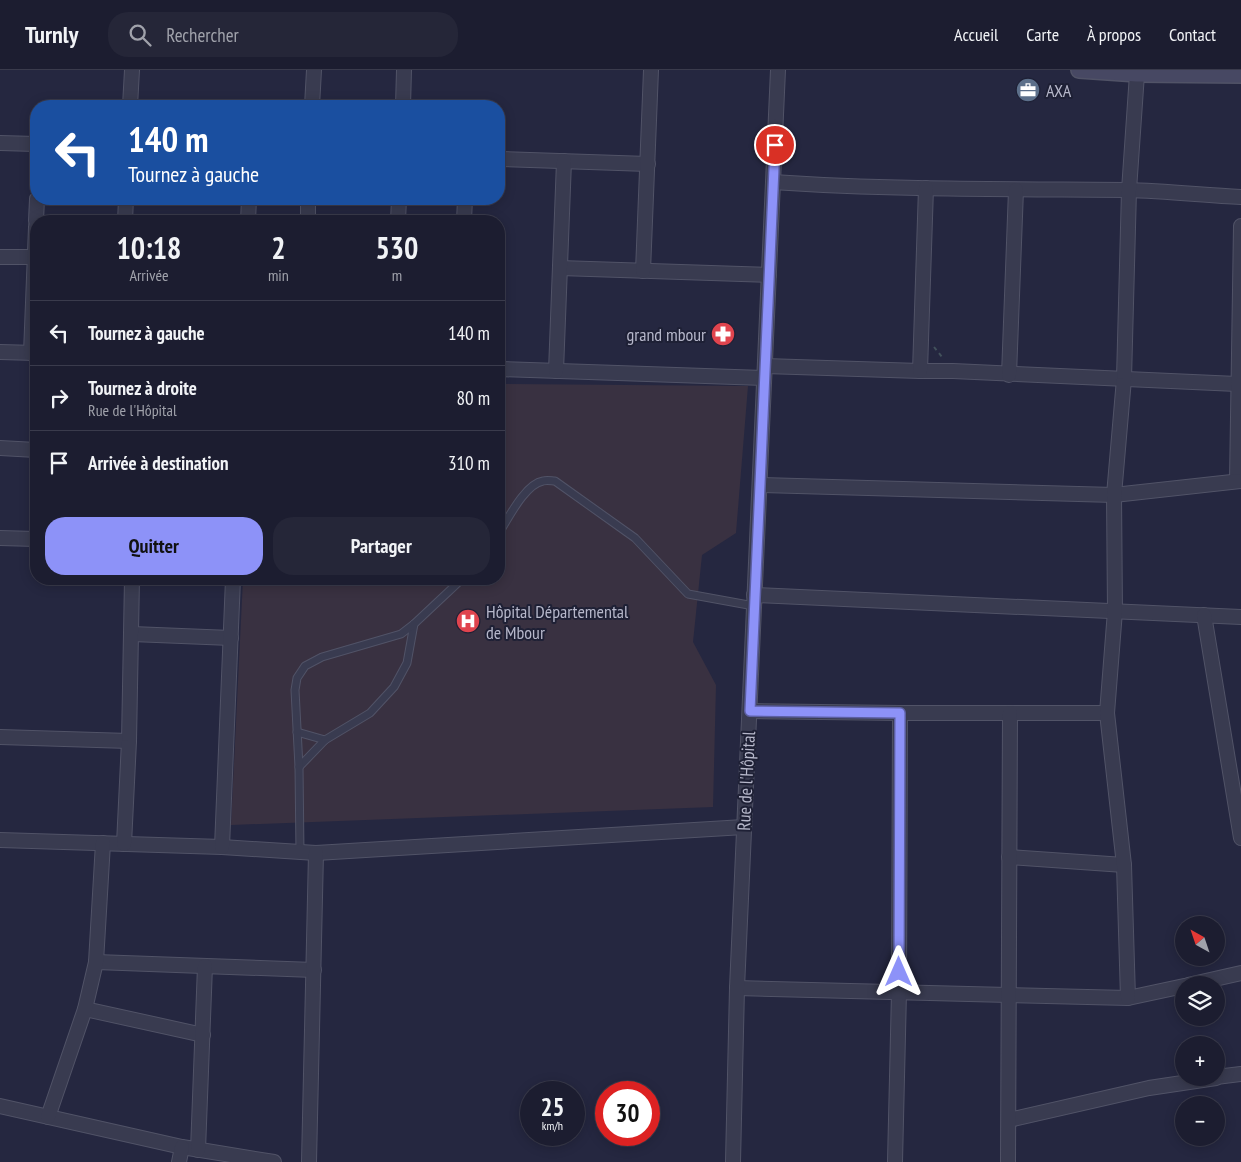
<!DOCTYPE html>
<html lang="fr">
<meta charset="utf-8">
<style>
:root{--surface:#1c1d30;--page:#252638;--text:#f1f3f6;--muted:#a0a2ab;--line:#3a3b4c;--accent:#8d92f8}
body{margin:0;font-family:"PT Sans Narrow",sans-serif;background:var(--page);color:var(--text);height:100vh;display:flex;flex-direction:column;font-size:19px;white-space:nowrap}
*{box-sizing:border-box;margin:0}
p{font-size:16px;color:var(--muted)}
.icon{flex:none;width:28px;height:28px;fill:none;stroke:currentColor;stroke-width:2;stroke-linecap:round;stroke-linejoin:round}
.map{position:relative;flex:1;overflow:hidden}
.details{position:absolute;left:30px;top:145px;width:475px;height:370px;display:flex;flex-direction:column;background:var(--surface);border-radius:20px;box-shadow:0 2px 12px #0003,0 0 0 1px var(--line)}
.details>*{flex:none}
.top-card{position:absolute;left:30px;top:30px;width:475px;height:105px;border-radius:20px;box-shadow:0 2px 12px #0003,0 0 0 1px var(--line);background:#1a4fa0;color:#fff;overflow:hidden}
.needle{width:32px;rotate:320deg}
.fabs{position:absolute;left:1175px;top:846px;display:grid;gap:10px}
.fabs a{display:grid;place-items:center;width:50px;height:50px;border-radius:50%;background:var(--surface);box-shadow:0 2px 12px #0003,0 0 0 1px var(--line);font-size:25px}
.speed{position:absolute;left:520px;top:1011px;display:flex;gap:10px;font-size:25px;font-weight:700;text-align:center}
.speed>*{display:grid;place-content:center;width:65px;height:65px;border-radius:50%;background:var(--surface);box-shadow:0 2px 12px #0003,0 0 0 1px var(--line);line-height:1}
.speed small{font-size:12px;font-weight:400}
.speed .limit{border:8px solid #d22;background:#fff;color:#111}
.pin{position:absolute;display:grid;place-items:center;width:42px;height:42px;color:#fff;margin:-21px;border:2px solid #fff;border-radius:50%;box-shadow:0 1px 5px #0007}
.me{position:absolute;width:55px;margin:-28px;rotate:0deg;stroke-linejoin:round;filter:drop-shadow(0 0 4px #0008)}
.turn{display:flex;align-items:center;gap:18px;height:105px;padding:0 15px;font-size:22px}
.turn .icon{width:65px;height:65px;stroke-width:2.5}
.turn b{display:block;font-size:35px;line-height:42px}
.eta{display:flex;justify-content:space-evenly;align-items:center;height:85px;text-align:center}
.eta b{font-size:30px;font-weight:700;line-height:35px}
.cta{display:flex;gap:10px;margin-top:auto;padding:10px 15px}
.cta a{flex:1;height:58px;border-radius:20px;background:var(--accent);color:#111;font-size:20px;font-weight:700;line-height:58px;text-align:center}
.cta a+a{background:var(--page);color:var(--text)}
ul{padding:0;list-style:none}
li{display:flex;align-items:center;gap:15px;height:65px;padding:0 15px;border-top:1px solid var(--line)}
li div{flex:1}
li b{display:block;font-size:19px}
li em{font-style:normal}
header{display:flex;align-items:center;gap:30px;box-sizing:border-box;height:70px;padding:0 25px;background:var(--surface);border-bottom:1px solid var(--line)}
header strong{font-size:24px}
nav{display:flex;gap:28px;margin-inline-start:auto;font-size:18px}
.search{width:350px;height:45px;background:var(--page);display:flex;align-items:center;gap:12px;box-sizing:border-box;padding:0 18px;border-radius:20px;color:var(--muted);font-size:19px}
.map>svg:first-child{display:block}
</style>
<header>
<strong>Turnly</strong>
<div class="search"><svg class="icon" aria-label="search" viewBox="0 0 24 24"><circle cx="10" cy="10" r="6"/><path d="M15 15l6 6"/></svg>Rechercher</div>
<nav><a>Accueil</a><a>Carte</a><a>À propos</a><a>Contact</a></nav>
</header>
<div class="map">
<svg width="1241" height="1092" viewBox="0 0 1241 1092">
<rect width="100%" height="100%" fill="#252740"/>
<path fill="#393141" d="M499 314 748 316 736 463 702 485 693 572 716 615 713 737 231 755 243 509H499Z"/>
<g fill="none" stroke-linecap="round" stroke-linejoin="round">
<g stroke="#515367" stroke-width="9">
<g id="lane">
<path d="M499 463C508 449 525 414 543 411 547 410 552 411 555 411L635 468 688 524 754 536"/>
<path d="M297 662 325 670"/>
<path d="M299 697 325 670 370 643 394 617 407 593 414 554"/>
<path d="M300 783 299 697 295 620 297 608 305 596 322 587 401 564 414 554 462 509"/>
</g>
</g>
<g stroke="#515367" stroke-width="16">
<g id="street">
<path d="M130 36 132 0"/>
<path d="M312 36 314 0"/>
<path d="M403 36 404 0"/>
<path d="M0 73 36 74"/>
<path d="M499 89 648 94"/>
<path d="M773 112C891 120 1009 119 1127 120 1165 121 1203 125 1241 127"/>
<path d="M36 151 37 129"/>
<path d="M125 151 126 129"/>
<path d="M248 151 249 129"/>
<path d="M308 151V129"/>
<path d="M398 151 399 129"/>
<path d="M464 151 465 129"/>
<path d="M0 187H35"/>
<path d="M560 198 769 205"/>
<path d="M643 201 651 0"/>
<path d="M0 282 36 283"/>
<path d="M31 283 36 157"/>
<path d="M765 296 920 301H953L1237 314"/>
<path d="M499 299 764 308"/>
<path d="M556 301 564 91"/>
<path d="M920 301 926 118"/>
<path d="M1009 305 1016 120"/>
<path d="M0 378 36 380"/>
<path d="M1237 411 1241 156"/>
<path d="M760 415 1114 425 1241 411"/>
<path d="M0 468 36 469"/>
<path d="M754 525 1241 547"/>
<path d="M1204 545 1241 768"/>
<path d="M132 564 231 568"/>
<path d="M750 641 900 643H1107"/>
<path d="M0 667 129 671"/>
<path d="M0 770 222 777 316 783 744 757"/>
<path d="M124 774 129 671 132 509"/>
<path d="M222 777 233 509"/>
<path d="M1009 787 1124 795"/>
<path d="M96 892 314 900"/>
<path d="M1188 915 1241 903"/>
<path d="M737 918 1128 928 1184 916"/>
<path d="M1128 928 1124 795 1107 643 1115 541 1114 425 1124 309 1129 120 1137 4"/>
<path d="M85 939 203 965"/>
<path d="M1216 1007 1241 1004"/>
<path d="M0 1036 182 1077 274 1092"/>
<path d="M48 1047 85 939 96 892 103 773"/>
<path d="M1009 1050 1149 1018 1216 1008"/>
<path d="M198 1080 205 896"/>
<path d="M179 1092 182 1077"/>
<path d="M309 1092 316 783"/>
<path d="M733 1092 737 918 778 0"/>
<path d="M895 1092 899 922 900 643"/>
<path d="M1008 1092 1010 643"/>
</g>
</g>
<g stroke="#515367" stroke-width="18">
<path id="secondary" d="M1079 0 1137 4 1241 5"/>
</g>
<path stroke="#42515b" stroke-width="2" stroke-dasharray="4 4" stroke-linecap="butt" d="M934 277 942 287"/>
<use href="#lane" stroke="#393b50" stroke-width="7"/>
<use href="#street" stroke="#393b50" stroke-width="14"/>
<use href="#secondary" stroke="#474863" stroke-width="15"/>
</g>
<g fill="none" stroke-linecap="round" stroke-linejoin="round">
<g stroke="#5c5fa1" stroke-width="12">
<path id="route" d="M775 75 750 641 900 643 899 902"/>
</g>
<use href="#route" stroke="#8d92f8" stroke-width="9"/>
</g>
<defs>
<g id="office-disc" transform="scale(1.25)"><circle r="9.5" fill="#5c6f8a" stroke="#1e2035"/><path d="M-6-3h4V-5.5h4V-3h4V5H-6ZM-1-4.5V-3h2v-1.5ZM-6 0V1H6V0Z" fill="#fff"/></g>
<g id="pharmacy-disc" transform="scale(1.25)"><circle r="9.5" fill="#e0444e" stroke="#1e2035"/><path d="M-2-6h4v4h4v4h-4v4h-4v-4h-4v-4h4Z" fill="#fff"/></g>
<g id="hospital-disc" transform="scale(1.25)"><circle r="9.5" fill="#e0444e" stroke="#1e2035"/><path d="M-5-5h3v3.5h4V-5h3V5h-3V1.5h-4V5h-3Z" fill="#fff"/></g>
</defs>
<g fill-rule="evenodd">
<use href="#office-disc" x="1028" y="20"/>
<use href="#pharmacy-disc" x="723" y="264"/>
<use href="#hospital-disc" x="468" y="551"/>
</g>
<g text-anchor="middle" dominant-baseline="central" stroke-width="4" stroke-linejoin="round" paint-order="stroke">
<g font-size="18" fill="#b6b7ca" stroke="#1e2035" text-anchor="start">
<text x="1046" y="20">AXA</text>
<text x="706" y="264" text-anchor="end">grand mbour</text>
<text x="486" y="541">Hôpital Départemental<tspan x="486" dy="21">de Mbour</tspan></text>
</g>
<g font-size="18" fill="#b6b7ca" stroke="#1e2035">
<text transform="translate(746 711) rotate(-87)">Rue de l'Hôpital</text>
</g>
</g>
</svg>
<div class="fabs">
<a><svg class="needle" viewBox="-14 -14 28 28"><path d="M0-13l5 13h-10z" fill="#e53935"/><path d="M0 13l5-13h-10z" fill="#a0a2ab"/></svg></a>
<a><svg class="icon" aria-label="layers" viewBox="0 0 24 24"><path d="M12 4l9 5-9 5-9-5zM3 14l9 5 9-5"/></svg></a>
<a>+</a>
<a>−</a>
</div>
<div class="speed"><div>25<small>km/h</small></div><div class="limit">30</div></div>
<div class="pin" style="left:775px;top:75px;background:#d93025"><svg class="icon" aria-label="arrive" viewBox="0 0 24 24"><path d="M6 21V4h12l-3 4 3 4H6"/></svg></div>
<svg class="me" style="left:899px;top:902px" viewBox="-20 -20 40 40"><path d="M0-17L14 15 0 8-14 15z" fill="#8d92f8" stroke="#fff" stroke-width="4"/></svg>
<div class="top-card">
<div class="turn"><svg class="icon" aria-label="left" viewBox="0 0 24 24"><path d="M17 20v-9H6M10 6l-5 5 5 5"/></svg><div><b>140 m</b>Tournez à gauche</div></div>
</div>
<section class="details">
<div class="eta">
<div><b>10:18</b><p>Arrivée</p></div>
<div><b>2</b><p>min</p></div>
<div><b>530</b><p>m</p></div>
</div>
<ul>
<li><svg class="icon" aria-label="left" viewBox="0 0 24 24"><path d="M17 20v-9H6M10 6l-5 5 5 5"/></svg><div><b>Tournez à gauche</b></div><em>140 m</em></li>
<li><svg class="icon" aria-label="right" viewBox="0 0 24 24"><path d="M7 20v-9h11M14 6l5 5-5 5"/></svg><div><b>Tournez à droite</b><p>Rue de l'Hôpital</p></div><em>80 m</em></li>
<li><svg class="icon" aria-label="arrive" viewBox="0 0 24 24"><path d="M6 21V4h12l-3 4 3 4H6"/></svg><div><b>Arrivée à destination</b></div><em>310 m</em></li>
</ul>
<div class="cta"><a>Quitter</a><a>Partager</a></div>
</section>
</div>
